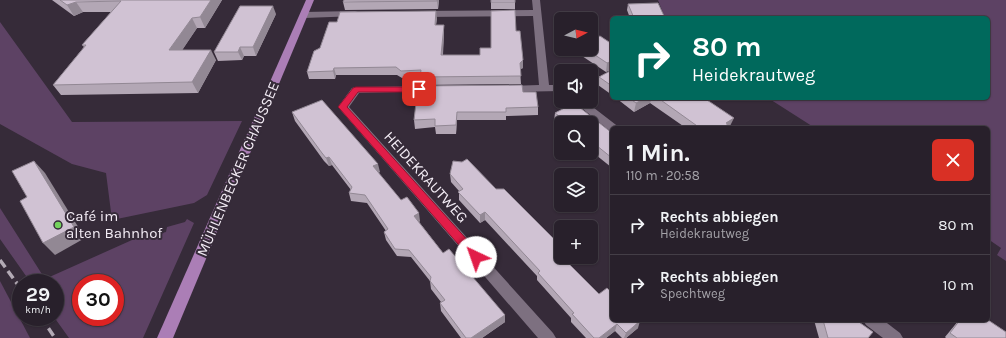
<!DOCTYPE html>
<html lang="de">
<meta charset="utf-8">
<style>
:root{--surface:#28202b;--page:#342d37;--text:#f1f3f6;--muted:#a5a3a9;--line:#443e47}
body{margin:0;font-family:Karla,sans-serif;background:var(--page);color:var(--text);height:100vh;display:flex;flex-direction:column;font-size:15px;white-space:nowrap}
*{box-sizing:border-box;margin:0}
p{font-size:13px;color:var(--muted)}
.icon{flex:none;width:22px;height:22px;fill:none;stroke:currentColor;stroke-width:2;stroke-linecap:round;stroke-linejoin:round}
.map{position:relative;flex:1;overflow:hidden}
.panel{position:absolute;left:610px;top:126px;width:380px;height:196px;display:flex;flex-direction:column;background:var(--surface);border-radius:6px;box-shadow:0 1px 3px #0004,0 0 0 1px var(--line)}
.panel>*{flex:none}
.top-card{position:absolute;left:610px;top:16px;width:380px;height:84px;border-radius:6px;box-shadow:0 1px 3px #0004,0 0 0 1px var(--line);background:#00695c;color:#fff;overflow:hidden}
.needle{width:26px;rotate:83deg}
.fabs{position:absolute;left:554px;top:12px;display:grid;gap:8px}
.fabs a{display:grid;place-items:center;width:44px;height:44px;border-radius:6px;background:var(--surface);box-shadow:0 1px 3px #0004,0 0 0 1px var(--line);font-size:20px}
.speed{position:absolute;left:12px;top:274px;display:flex;gap:8px;font-size:20px;font-weight:700;text-align:center}
.speed>*{display:grid;place-content:center;width:52px;height:52px;border-radius:50%;background:var(--surface);box-shadow:0 1px 3px #0004,0 0 0 1px var(--line);line-height:1}
.speed small{font-size:10px;font-weight:400}
.speed .limit{border:6px solid #d22;background:#fff;color:#111}
.pin{position:absolute;display:grid;place-items:center;width:34px;height:34px;color:#fff;margin:-17px;border-radius:8px;box-shadow:0 2px 6px #0006}
.me{position:absolute;width:44px;margin:-22px;rotate:318deg;stroke-linejoin:round;filter:drop-shadow(0 0 3px #0008)}
.turn{display:flex;align-items:center;gap:14px;height:84px;padding:0 16px;font-size:18px}
.turn .icon{width:52px;height:52px;stroke-width:2.5}
.turn b{display:block;font-size:28px;line-height:34px}
.round{display:grid;place-items:center;flex:none;width:42px;height:42px;border-radius:6px;background:var(--page)}
.summary{display:flex;align-items:center;justify-content:space-between;height:68px;padding:0 16px}
h1{font-size:24px;font-weight:700;line-height:30px}
ul{padding:0;list-style:none}
li{display:flex;align-items:center;gap:12px;height:60px;padding:0 16px;border-top:1px solid var(--line)}
li div{flex:1}
li b{display:block;font-size:15px}
li em{font-style:normal}
.map>svg:first-child{display:block}
</style>
<div class="map">
<svg width="1006" height="338" viewBox="0 0 1006 338">
<rect width="100%" height="100%" fill="#362b39"/>
<g fill="#5d4264" fill-rule="evenodd">
<path d="M658 0H1006V261L997 255 1001 248 988 239V128H815L768 98H988V18H665Z"/>
<path d="M0 22 72 122 242 121 207 195 194 203 112 220 106 173 72 164 0 124Z"/>
<path d="M0 208 45 279 132 240 166 232 167 227 185 222 187 219 194 223 143 338H69L54 317 55 283H31L0 239ZM81 283H115V317H81Z"/>
<path d="M0 281 30 338H0Z"/>
</g>
<g fill="none" stroke-linecap="round" stroke-linejoin="round">
<g fill="#7d7080" fill-rule="evenodd">
<path d="M532 0H540L549 85H561V91L506 92 501 89 506 86 539 85 533 16 421 17 417 14 421 11 533 10Z"/>
<path d="M355 11 358 12 359 14 358 16 304 18 300 15 304 12Z"/>
<path d="M434 86 438 87 439 89 438 91 359 93 349 107 553 333 556 338H538L338 107 352 88 356 87Z"/>
<path d="M573 101H585L620 128H612V131H610Z"/>
<path d="M863 320H883L900 333 903 338H883L866 325Z"/>
</g>
<path fill="#ab7eb6" fill-rule="evenodd" d="M306 0H314L173 338H157Z"/>
<g stroke="#b3aab5" stroke-width="3.5" stroke-dasharray="9 4.5" stroke-linecap="butt">
<path d="M0 260 21 289"/>
<path d="M41 317 55 338"/>
</g>
</g>
<g fill="#b3a7b5">
<path d="M52 0H222L205 28H197L182 50 216 60 198 93 61 95 53 85 84 47 82 45 111 12H83L74 16Z"/>
<path d="M439 0 438 9 345 10 343 2Z"/>
<rect x="491" y="0" width="24" height="9"/>
<path d="M628 4 665 18H630L627 10Z"/>
<path d="M276 14 256 56H244L242 60 218 61 214 52Z"/>
<path d="M437 18 436 25H444V32L443 55H480L491 48 516 31 523 68 520 69 521 84 421 85 420 78H402L397 75H336L335 79H309L307 72Z"/>
<path d="M612 44V69L606 72 579 54 580 49H591Z"/>
<path d="M612 70V95L598 85 599 77Z"/>
<path d="M523 92 538 107V115L506 116V120H457L456 134H436L435 127 415 129 414 120Z"/>
<path d="M616 98H704L730 126 728 128H686L650 103 634 112Z"/>
<path d="M574 103 612 133V166L611 167 591 151V123H561V127L554 121 555 113Z"/>
<path d="M292 112 380 172 378 173 401 200 420 221 419 222 443 253 505 315V322L482 338H461L441 311 440 303 441 302 431 289 430 281 411 257 397 256 386 240 384 232 386 231 367 203 351 201 349 193 351 190 332 165 329 166 324 161 295 121Z"/>
<path d="M450 174 558 253 599 294 638 328 626 338H622L615 331 606 338H586L571 322V318L537 280V276L485 220 480 223 459 200V191L451 182Z"/>
<path d="M814 320H856L868 338H819Z"/>
<path d="M959 320H988L1006 338H946L945 337Z"/>
</g>
<g fill="#928894">
<path d="M211 0H222L205 28 200 17Z"/>
<path d="M437 0H439L438 9 437 1Z"/>
<path d="M76 2 83 12 74 16 67 5Z"/>
<path d="M273 6 276 14 256 56 253 47Z"/>
<path d="M436 11 437 18 435 32V25Z"/>
<path d="M192 18 197 28 175 61 169 50Z"/>
<path d="M444 25V32L442 63 441 55Z"/>
<path d="M240 47 244 56 242 60 238 52Z"/>
<path d="M211 50 216 60 198 93 192 82Z"/>
<path d="M523 60V68L519 70 520 63Z"/>
<path d="M612 61V69L606 72 607 63Z"/>
<path d="M334 68 336 75 335 79 333 71Z"/>
<path d="M646 98H652L650 103 634 112 636 103Z"/>
<path d="M457 112V120L456 134V125Z"/>
<path d="M734 118 730 126 728 128H722L726 123Z"/>
<path d="M329 157 332 165 329 166 326 158Z"/>
<path d="M34 161 45 173 85 238 55 255 43 243Z"/>
<path d="M378 164 380 172 375 174 373 166Z"/>
<path d="M485 212V220L480 223V215Z"/>
<path d="M419 213 420 221 415 224 414 216Z"/>
<path d="M560 245 559 253 554 249Z"/>
<path d="M505 315V322L482 338H471Z"/>
<path d="M640 321 638 328 626 338H624L626 333Z"/>
<path d="M617 324 615 331 606 338H599Z"/>
</g>
<g fill="#d0c2d3" stroke="#928894">
<path d="M60 0H211L200 17 192 18 169 50H211L192 82 53 85 86 45H82L121 1 76 2 67 5Z"/>
<path d="M344 0H437V1L343 2Z"/>
<rect x="491" y="0" width="24" height="2"/>
<path d="M658 3 665 18H634L628 4Z"/>
<path d="M240 6H273L253 47H240L238 52H214Z"/>
<path d="M515 10 516 31H520L523 60 520 63 521 76 420 77 421 70 401 71 396 67 334 68 333 71 307 72 314 51 320 48 329 22H337L340 12 436 11 435 25H444L441 55H480V48H491V11Z"/>
<path d="M600 36 612 44V61L607 63 586 49H591V40Z"/>
<path d="M612 70V86L599 77Z"/>
<path d="M522 85 523 92H536L538 107 506 108V112H457L456 125 435 126V119L414 120 418 86Z"/>
<path d="M629 98H646L636 103Z"/>
<path d="M658 98H704L734 118 726 123 728 124 722 128H700Z"/>
<path d="M322 100 378 164 373 166 401 200 407 197 419 213 414 216 443 253 449 249 505 315 471 338H466L440 303 445 300 430 281 431 277 409 250 395 249 384 232 388 229 365 195 349 193 352 187 329 157 326 158 322 153 292 112Z"/>
<path d="M574 103 612 133V158L591 141V123H568L555 113Z"/>
<path d="M467 159 496 189H504L560 245 554 249 561 256V257H562L599 294 607 288 612 293V320H639L640 321 626 333 617 324 599 338H594L572 314 574 313 538 273 540 271 485 212 480 215 458 192 463 189 450 174 453 161 462 162Z"/>
<path d="M34 161 74 227 43 243 20 201 27 197 12 171Z"/>
<path d="M823 320H856L873 332 868 338H828Z"/>
<path d="M960 320H988L1006 332V338H957L950 333Z"/>
</g>
<path fill="#e11d48" stroke="#92132f" d="M356 87H421L423 89 419 92H358L347 107 480 254 481 257 480 260 476 262 472 260 340 109 338 107 353 88Z"/>
<circle fill="#74d25c" stroke="#362b39" stroke-width="1.5" cx="58" cy="225" r="4"/>
<g text-anchor="middle" dominant-baseline="central" stroke-width="4" stroke-linejoin="round" paint-order="stroke">
<g font-size="15" fill="#f4edf6" stroke="#362b39">
<text transform="translate(238 169) rotate(-67)">MÜHLENBECKER CHAUSSEE</text>
<text transform="translate(426 177) rotate(48)">HEIDEKRAUTWEG</text>
</g>
<g font-size="15" fill="#f4edf6" stroke="#362b39" text-anchor="start">
<text x="66" y="216">Café im<tspan x="66" dy="17">alten Bahnhof</tspan></text>
</g>
</g>
</svg>
<div class="fabs">
<a><svg class="needle" viewBox="-14 -14 28 28"><path d="M0-13l5 13h-10z" fill="#e53935"/><path d="M0 13l5-13h-10z" fill="#a5a3a9"/></svg></a>
<a><svg class="icon" aria-label="sound" viewBox="0 0 24 24"><path d="M4 9h4l5-4v14l-5-4H4zM17 9q2 3 0 6"/></svg></a>
<a><svg class="icon" aria-label="search" viewBox="0 0 24 24"><circle cx="10" cy="10" r="6"/><path d="M15 15l6 6"/></svg></a>
<a><svg class="icon" aria-label="layers" viewBox="0 0 24 24"><path d="M12 4l9 5-9 5-9-5zM3 14l9 5 9-5"/></svg></a>
<a>+</a>
</div>
<div class="speed"><div>29<small>km/h</small></div><div class="limit">30</div></div>
<div class="pin" style="left:419px;top:89px;background:#d93025"><svg class="icon" aria-label="arrive" viewBox="0 0 24 24"><path d="M6 21V4h12l-3 4 3 4H6"/></svg></div>
<svg class="me" style="left:476px;top:257px" viewBox="-20 -20 40 40"><circle r="19" fill="#fff"/><path d="M0-13L10 11 0 6-10 11z" fill="#e11d48"/></svg>
<div class="top-card">
<div class="turn"><svg class="icon" aria-label="right" viewBox="0 0 24 24"><path d="M7 20v-9h11M14 6l5 5-5 5"/></svg><div><b>80 m</b>Heidekrautweg</div></div>
</div>
<section class="panel">
<div class="summary"><div><h1>1 Min.</h1><p>110 m · 20:58</p></div><a class="round" style="background:#d93025;color:#fff"><svg class="icon" aria-label="close" viewBox="0 0 24 24"><path d="M6 6l12 12M18 6L6 18"/></svg></a></div>
<ul>
<li><svg class="icon" aria-label="right" viewBox="0 0 24 24"><path d="M7 20v-9h11M14 6l5 5-5 5"/></svg><div><b>Rechts abbiegen</b><p>Heidekrautweg</p></div><em>80 m</em></li>
<li><svg class="icon" aria-label="right" viewBox="0 0 24 24"><path d="M7 20v-9h11M14 6l5 5-5 5"/></svg><div><b>Rechts abbiegen</b><p>Spechtweg</p></div><em>10 m</em></li>
</ul>
</section>
</div>
